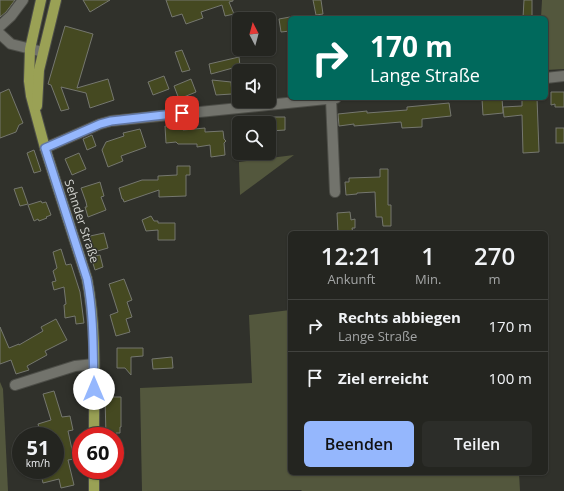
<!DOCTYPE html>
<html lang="de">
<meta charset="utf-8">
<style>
:root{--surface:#242520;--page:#2c2d29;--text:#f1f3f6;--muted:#a3a5a5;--line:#41423e;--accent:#95b7fd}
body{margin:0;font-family:"Open Sans",sans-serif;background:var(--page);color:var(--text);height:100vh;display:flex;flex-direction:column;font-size:15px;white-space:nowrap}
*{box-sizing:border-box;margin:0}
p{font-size:13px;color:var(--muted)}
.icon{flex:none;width:22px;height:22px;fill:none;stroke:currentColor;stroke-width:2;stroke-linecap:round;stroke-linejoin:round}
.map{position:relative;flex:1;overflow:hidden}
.panel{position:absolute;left:288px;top:231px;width:260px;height:244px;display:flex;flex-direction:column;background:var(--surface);border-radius:6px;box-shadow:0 1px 3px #0004,0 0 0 1px var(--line)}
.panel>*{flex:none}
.hud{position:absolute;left:288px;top:16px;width:260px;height:84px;border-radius:6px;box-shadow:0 1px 3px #0004,0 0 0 1px var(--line);background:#00695c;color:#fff;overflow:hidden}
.needle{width:26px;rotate:354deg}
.fabs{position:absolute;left:232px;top:12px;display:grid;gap:8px}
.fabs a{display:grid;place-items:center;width:44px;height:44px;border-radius:6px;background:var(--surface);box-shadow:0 1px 3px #0004,0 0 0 1px var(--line);font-size:20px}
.speed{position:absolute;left:12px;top:427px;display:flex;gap:8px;font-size:20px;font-weight:700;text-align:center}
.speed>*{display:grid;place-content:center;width:52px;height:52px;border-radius:50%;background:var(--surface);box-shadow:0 1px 3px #0004,0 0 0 1px var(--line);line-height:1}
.speed small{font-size:10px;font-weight:400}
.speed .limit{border:6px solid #d22;background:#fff;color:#111}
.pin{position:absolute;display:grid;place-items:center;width:34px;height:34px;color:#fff;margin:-17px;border-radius:8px;box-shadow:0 2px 6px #0006}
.me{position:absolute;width:44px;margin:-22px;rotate:0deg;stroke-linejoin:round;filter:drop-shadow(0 0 3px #0008)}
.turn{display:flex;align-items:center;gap:14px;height:84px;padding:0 16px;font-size:18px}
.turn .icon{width:52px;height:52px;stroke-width:2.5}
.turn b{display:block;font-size:28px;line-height:34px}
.eta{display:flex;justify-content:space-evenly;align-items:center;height:68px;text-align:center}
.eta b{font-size:24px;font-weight:600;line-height:28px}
.button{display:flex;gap:8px;margin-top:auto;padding:8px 16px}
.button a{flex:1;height:46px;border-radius:6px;background:var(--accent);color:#111;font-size:16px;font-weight:600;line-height:46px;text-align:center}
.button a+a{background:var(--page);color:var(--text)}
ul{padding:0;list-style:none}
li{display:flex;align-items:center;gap:12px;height:52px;padding:0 16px;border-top:1px solid var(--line)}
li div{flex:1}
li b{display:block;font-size:15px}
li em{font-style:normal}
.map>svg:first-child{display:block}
</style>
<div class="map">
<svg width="564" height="491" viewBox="0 0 564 491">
<rect width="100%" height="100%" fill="#30312b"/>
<g fill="#53573d">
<path d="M542 0H564V69L546 70V18H541Z"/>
<path d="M294 155 240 195 239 162Z"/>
<path d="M290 310V473H519L520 491H302L301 490 142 491 140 388 252 383 249 315Z"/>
<path d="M0 382 3 389 8 491H0Z"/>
</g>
<g fill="#454921" stroke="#75776f">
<path d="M0 0H15L6 12 0 17Z"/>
<path d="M83 0H110L90 12Z"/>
<path d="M166 0H233V1L229 2 234 14 225 16 222 5 201 12 203 18 186 24 182 14 172 17Z"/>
<path d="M313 0H321L323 14 316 15Z"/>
<path d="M524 0H532V18H523Z"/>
<path d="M290 17V31L281 32 279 19Z"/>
<path d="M65 26 93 34 77 88 108 79 114 100 90 108 86 93 61 87 69 109 61 111 51 85 48 84Z"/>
<path d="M182 50 190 70 182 72 175 52Z"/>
<path d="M239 57 240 66 211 74 209 64Z"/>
<path d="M164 76 169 89 153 95 148 82Z"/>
<path d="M191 79 196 92 179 99 174 86Z"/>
<path d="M212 80 231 82 232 94 216 95Z"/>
<path d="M9 89 23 123 19 125 16 132 0 138V93Z"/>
<path d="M551 92H564V107H555V104L551 105Z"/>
<path d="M502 98 503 113 483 115 482 99Z"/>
<path d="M522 98H537L539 152 523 153 522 115 504 117 503 107 522 106Z"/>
<path d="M449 103 451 116 422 119V127L402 128 401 122 354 126V124L339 126 338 114 367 111V113L407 110V107Z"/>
<path d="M269 117H285V130L269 131Z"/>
<path d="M165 126H176V129L183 128V130L205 128V132L223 131 224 139 226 141 224 143 225 155 211 157 210 145 197 147V144H178L176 142 166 143Z"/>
<rect x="556" y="128" width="8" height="15"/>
<path d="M140 129 146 147 121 156 123 161 108 167 102 150 106 142 124 136 123 133Z"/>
<path d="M92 135 96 146 87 150 83 139Z"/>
<path d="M34 150 41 171 34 173 27 153Z"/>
<path d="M79 153 86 169 72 175 65 159Z"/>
<path d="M177 166H190V175H186V196L159 197V190L124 202 123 199H122L119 188 142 180H158V176L177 175Z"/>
<path d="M380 169H388V205H391V226H383L382 217H376L375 192 357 193V194L346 195 345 182H349V178L380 177Z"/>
<path d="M100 182 104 196 101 197 106 210 88 217 85 207H87L86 202 81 188Z"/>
<path d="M22 187 28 204 20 206 14 189Z"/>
<path d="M41 201 42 203 46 202 51 215 46 217 47 218 39 221 38 219 34 221 28 205Z"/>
<path d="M350 212 351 220 355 219V228H352L353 233H338L337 213Z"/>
<path d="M151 216 154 221H158V223H175V240H158V230L146 231 142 220Z"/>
<path d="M104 233 108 248 94 252 90 236Z"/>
<path d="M61 249 66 265 71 264 80 292 84 323 76 324 75 316 65 318 64 305 66 304 64 287 54 290 52 282 56 281 53 271 57 268 53 252Z"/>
<path d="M100 255 103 267 95 270 91 257Z"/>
<path d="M124 279 132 300 127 302 132 317 126 319 130 332 116 336 110 315 118 312 109 284Z"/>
<path d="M56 319 67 340 45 351 47 355 27 366 29 370 16 374 11 360 0 364V327L9 348 19 344V345L43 331 41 327Z"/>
<path d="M117 348H143V356L131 357V375L125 368H117Z"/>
<path d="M172 357 173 368 153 369 152 359Z"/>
<path d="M54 391 62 417 70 416 73 430 68 431 74 459 68 460 74 485 61 488 59 479 43 483 41 474 57 470 55 461V436H41L38 424 51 420 43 394Z"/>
<path d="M105 397H121V427H120V433H116V436H106Z"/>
</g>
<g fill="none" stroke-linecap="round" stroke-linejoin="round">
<g stroke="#4d4e48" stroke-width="12">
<g id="minor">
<path d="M0 26 11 16 23 0"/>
<path d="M0 34 11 44 43 52"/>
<path d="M546 78 564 76"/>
<path d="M331 99 335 192"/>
<path d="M45 148 100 124 111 121 336 98"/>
<path d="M15 385 75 366 94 364"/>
</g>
</g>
<g stroke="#4d4e48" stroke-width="12">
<g id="major">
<path d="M41 0 30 49 29 81 31 96 45 148 87 279C97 330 94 384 94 436"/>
<path d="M37 106 39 70 56 0"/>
<path d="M94 470V491"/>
</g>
</g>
<use href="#minor" stroke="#72736c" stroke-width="10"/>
<use href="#major" stroke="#9aa155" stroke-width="10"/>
</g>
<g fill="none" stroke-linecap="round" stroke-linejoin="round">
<g stroke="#6177a4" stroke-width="10">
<path id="route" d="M94 389C93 352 94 315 87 279L45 148 100 124 111 121 182 113"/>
</g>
<use href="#route" stroke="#95b7fd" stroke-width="7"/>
</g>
<g text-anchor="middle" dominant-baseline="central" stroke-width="3" stroke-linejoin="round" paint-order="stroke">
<g font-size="12" fill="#d4d5d1" stroke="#30312b">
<text transform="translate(82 221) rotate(72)">Sehnder Straße</text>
</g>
</g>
</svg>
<div class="fabs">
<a><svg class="needle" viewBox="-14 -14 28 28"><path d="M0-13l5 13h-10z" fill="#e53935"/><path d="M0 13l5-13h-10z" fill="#a3a5a5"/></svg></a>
<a><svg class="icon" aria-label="sound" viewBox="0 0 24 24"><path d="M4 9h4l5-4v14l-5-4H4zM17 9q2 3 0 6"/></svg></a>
<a><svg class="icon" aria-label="search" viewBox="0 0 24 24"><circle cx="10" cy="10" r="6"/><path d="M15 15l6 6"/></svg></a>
</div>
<div class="speed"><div>51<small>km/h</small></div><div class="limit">60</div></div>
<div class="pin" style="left:182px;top:113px;background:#d93025"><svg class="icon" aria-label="arrive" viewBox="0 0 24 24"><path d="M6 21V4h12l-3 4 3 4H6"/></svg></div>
<svg class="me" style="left:94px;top:389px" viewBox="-20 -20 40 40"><circle r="19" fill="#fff"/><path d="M0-13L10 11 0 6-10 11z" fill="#95b7fd"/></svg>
<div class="hud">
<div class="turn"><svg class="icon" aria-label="right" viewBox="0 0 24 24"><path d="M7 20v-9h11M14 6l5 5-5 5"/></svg><div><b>170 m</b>Lange Straße</div></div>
</div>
<section class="panel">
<div class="eta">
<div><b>12:21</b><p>Ankunft</p></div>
<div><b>1</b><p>Min.</p></div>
<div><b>270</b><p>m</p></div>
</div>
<ul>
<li><svg class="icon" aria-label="right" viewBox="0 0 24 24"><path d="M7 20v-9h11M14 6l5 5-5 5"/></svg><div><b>Rechts abbiegen</b><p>Lange Straße</p></div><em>170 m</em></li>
<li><svg class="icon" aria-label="arrive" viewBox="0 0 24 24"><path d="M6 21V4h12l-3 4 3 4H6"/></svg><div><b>Ziel erreicht</b></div><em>100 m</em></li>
</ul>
<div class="button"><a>Beenden</a><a>Teilen</a></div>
</section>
</div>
